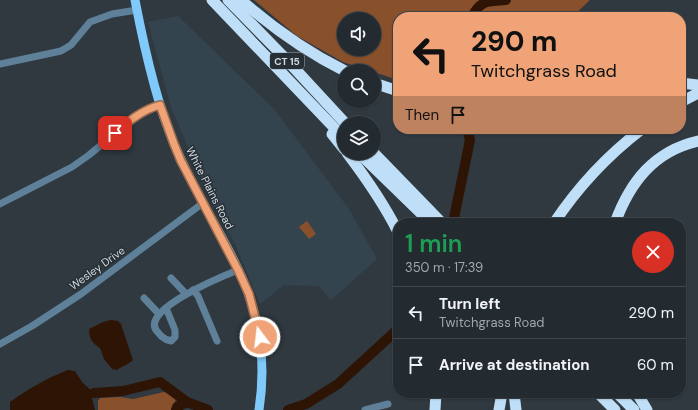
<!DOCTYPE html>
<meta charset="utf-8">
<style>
:root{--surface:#242b30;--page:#30373c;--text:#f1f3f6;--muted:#a3a7ab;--line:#41474c}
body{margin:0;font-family:"DM Sans",sans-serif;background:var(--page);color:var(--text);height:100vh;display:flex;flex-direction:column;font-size:15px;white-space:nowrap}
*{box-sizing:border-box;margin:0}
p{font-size:13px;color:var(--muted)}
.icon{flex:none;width:22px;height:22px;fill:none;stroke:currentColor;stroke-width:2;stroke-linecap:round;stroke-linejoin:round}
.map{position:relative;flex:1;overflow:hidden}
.drawer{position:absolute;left:393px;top:218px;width:293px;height:180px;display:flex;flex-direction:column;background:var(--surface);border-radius:16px;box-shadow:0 1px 3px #0004,0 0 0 1px var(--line)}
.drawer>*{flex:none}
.banner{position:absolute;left:393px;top:12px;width:293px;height:122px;border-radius:16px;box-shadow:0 1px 3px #0004,0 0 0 1px var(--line);background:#efa376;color:#111;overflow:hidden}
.fabs{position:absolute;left:337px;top:12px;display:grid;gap:8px}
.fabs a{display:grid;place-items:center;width:44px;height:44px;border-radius:50%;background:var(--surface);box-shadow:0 1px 3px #0004,0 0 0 1px var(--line);font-size:20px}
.pin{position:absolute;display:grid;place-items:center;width:34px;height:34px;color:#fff;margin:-17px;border-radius:8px;box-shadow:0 2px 6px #0006}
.me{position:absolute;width:44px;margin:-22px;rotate:345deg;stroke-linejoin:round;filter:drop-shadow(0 0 3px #0008)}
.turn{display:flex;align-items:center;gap:14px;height:84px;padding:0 12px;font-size:18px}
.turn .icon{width:52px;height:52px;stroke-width:2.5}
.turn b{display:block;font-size:28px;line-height:34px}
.then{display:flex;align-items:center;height:38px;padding:0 12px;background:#0003;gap:8px;font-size:15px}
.round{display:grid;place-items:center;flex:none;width:42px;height:42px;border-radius:21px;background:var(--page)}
.overview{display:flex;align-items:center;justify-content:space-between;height:68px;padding:0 12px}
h1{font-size:24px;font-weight:600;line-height:30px;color:#1e9e55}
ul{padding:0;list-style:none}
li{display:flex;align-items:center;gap:12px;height:52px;padding:0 12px;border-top:1px solid var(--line)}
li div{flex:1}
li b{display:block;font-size:15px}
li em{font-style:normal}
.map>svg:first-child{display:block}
</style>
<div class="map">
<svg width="698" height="410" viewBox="0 0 698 410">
<rect width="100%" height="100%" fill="#303940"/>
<path fill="#34444f" d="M178 16 274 109 349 209 377 259 331 300 319 286 284 285 260 304 235 244 205 187 171 107 148 22Z"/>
<g fill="#89502c" fill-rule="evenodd">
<path d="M254 0H590L572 17H398V80L374 72V71H370L343 62 297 36ZM344 19H374V49H344Z"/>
<path d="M307 221 316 234 309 239 299 227Z"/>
<path d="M164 392 170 394 176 399 172 410H98V401L100 398 120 397 133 399Z"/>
</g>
<g fill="#2d1405">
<path d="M111 320 118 321 121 324 133 360C128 365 122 366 117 370L112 369 104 359 100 348C92 343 89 338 89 329L103 322Z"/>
<path d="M68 370 75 371 82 382 94 393 92 398 95 410H10V402C28 389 47 378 68 370Z"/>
</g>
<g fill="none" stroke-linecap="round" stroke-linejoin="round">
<g stroke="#2d1405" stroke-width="10">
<path d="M472 17C480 0 489 1 506 0"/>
<path d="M453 223 470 140 467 129"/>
<path d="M94 393 123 391 160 382 187 402 208 410"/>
<path d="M176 410 177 407 187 402"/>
<path d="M288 410 306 404 338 384 398 329"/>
</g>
<g stroke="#5e8199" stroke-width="7">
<path d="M0 64 61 51 71 45 90 22 112 14 137 10"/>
<path d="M0 204 72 167 89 155 135 117 149 109 160 105"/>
<path d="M171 278 186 294"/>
<path d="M193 290 198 296 217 341"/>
<path d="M144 298 159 314"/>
<path d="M166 308 175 330V337L171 341C164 340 160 335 156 330 142 309 223 276 238 270"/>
<path d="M0 344 32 326 81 294 203 203"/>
<path d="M365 410 388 404"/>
</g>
<path stroke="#7fc9fb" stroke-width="9" d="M135 0C144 47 156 103 175 146 190 182 210 215 228 249 235 263 243 278 248 293 262 331 265 371 259 410"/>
<g stroke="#bedff7" stroke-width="11">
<path d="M212 0 344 138"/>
<path d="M228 0 284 57 345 123"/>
<path d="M241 0C273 28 307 52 345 71"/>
<path d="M374 83 398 91"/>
<path d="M681 83 698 85"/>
<path d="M681 102 698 93"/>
<path d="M332 134 344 149"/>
<path d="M347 153C366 178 384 204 398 232"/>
<path d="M359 153 431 223"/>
<path d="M374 153 442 223"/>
<path d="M554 223C578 187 608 155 642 129"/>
<path d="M615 223C630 182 654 151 698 141"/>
<path d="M514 393 516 410"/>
<path d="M598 393 615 410"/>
<path d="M617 393 634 410"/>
<path d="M637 393 647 410"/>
<path d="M435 410 436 393"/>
<path d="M499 410 502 393"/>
</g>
</g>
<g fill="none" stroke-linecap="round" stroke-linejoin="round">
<g stroke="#9b6a4d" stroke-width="10">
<path id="route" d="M115 133C129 121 142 110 160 105L174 144 181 161 238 270 249 294 260 337"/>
</g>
<use href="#route" stroke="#efa376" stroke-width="7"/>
</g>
<g text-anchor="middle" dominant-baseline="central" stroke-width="3" stroke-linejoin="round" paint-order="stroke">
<rect fill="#262f36" stroke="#a0a7ac" stroke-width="1" x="270" y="53" width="34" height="16" rx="3"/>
<g font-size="10" font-weight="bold" fill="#d5dbdf">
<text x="287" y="61">CT 15</text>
</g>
<g font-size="11" fill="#d5dbdf" stroke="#262f36">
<text transform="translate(210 188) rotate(63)">White Plains Road</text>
<text transform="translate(97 268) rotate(-36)">Wesley Drive</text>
</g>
</g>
</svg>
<div class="fabs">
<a><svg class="icon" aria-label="sound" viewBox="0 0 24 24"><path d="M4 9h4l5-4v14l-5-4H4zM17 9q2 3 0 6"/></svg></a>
<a><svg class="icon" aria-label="search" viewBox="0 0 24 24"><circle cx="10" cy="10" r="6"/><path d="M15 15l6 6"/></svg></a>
<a><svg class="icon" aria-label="layers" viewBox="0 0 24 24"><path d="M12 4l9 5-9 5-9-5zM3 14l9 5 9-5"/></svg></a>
</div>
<div class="pin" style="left:115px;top:133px;background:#d93025"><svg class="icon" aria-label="arrive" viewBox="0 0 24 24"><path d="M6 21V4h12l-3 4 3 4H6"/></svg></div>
<svg class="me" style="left:260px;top:337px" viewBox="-20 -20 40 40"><circle r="17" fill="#efa376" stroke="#fff" stroke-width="3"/><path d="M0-11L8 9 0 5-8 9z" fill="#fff"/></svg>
<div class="banner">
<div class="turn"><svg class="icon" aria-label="left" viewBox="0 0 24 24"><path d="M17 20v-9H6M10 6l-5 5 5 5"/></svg><div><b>290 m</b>Twitchgrass Road</div></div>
<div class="then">Then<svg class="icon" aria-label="arrive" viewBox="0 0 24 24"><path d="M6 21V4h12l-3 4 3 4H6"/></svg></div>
</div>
<section class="drawer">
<div class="overview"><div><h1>1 min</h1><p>350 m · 17:39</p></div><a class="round" style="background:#d93025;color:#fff"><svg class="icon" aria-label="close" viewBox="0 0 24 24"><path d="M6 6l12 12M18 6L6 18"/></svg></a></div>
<ul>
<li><svg class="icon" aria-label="left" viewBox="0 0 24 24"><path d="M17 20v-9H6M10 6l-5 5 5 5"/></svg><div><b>Turn left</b><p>Twitchgrass Road</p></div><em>290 m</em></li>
<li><svg class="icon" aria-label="arrive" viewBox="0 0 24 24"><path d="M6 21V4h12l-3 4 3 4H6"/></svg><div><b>Arrive at destination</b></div><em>60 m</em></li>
</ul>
</section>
</div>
